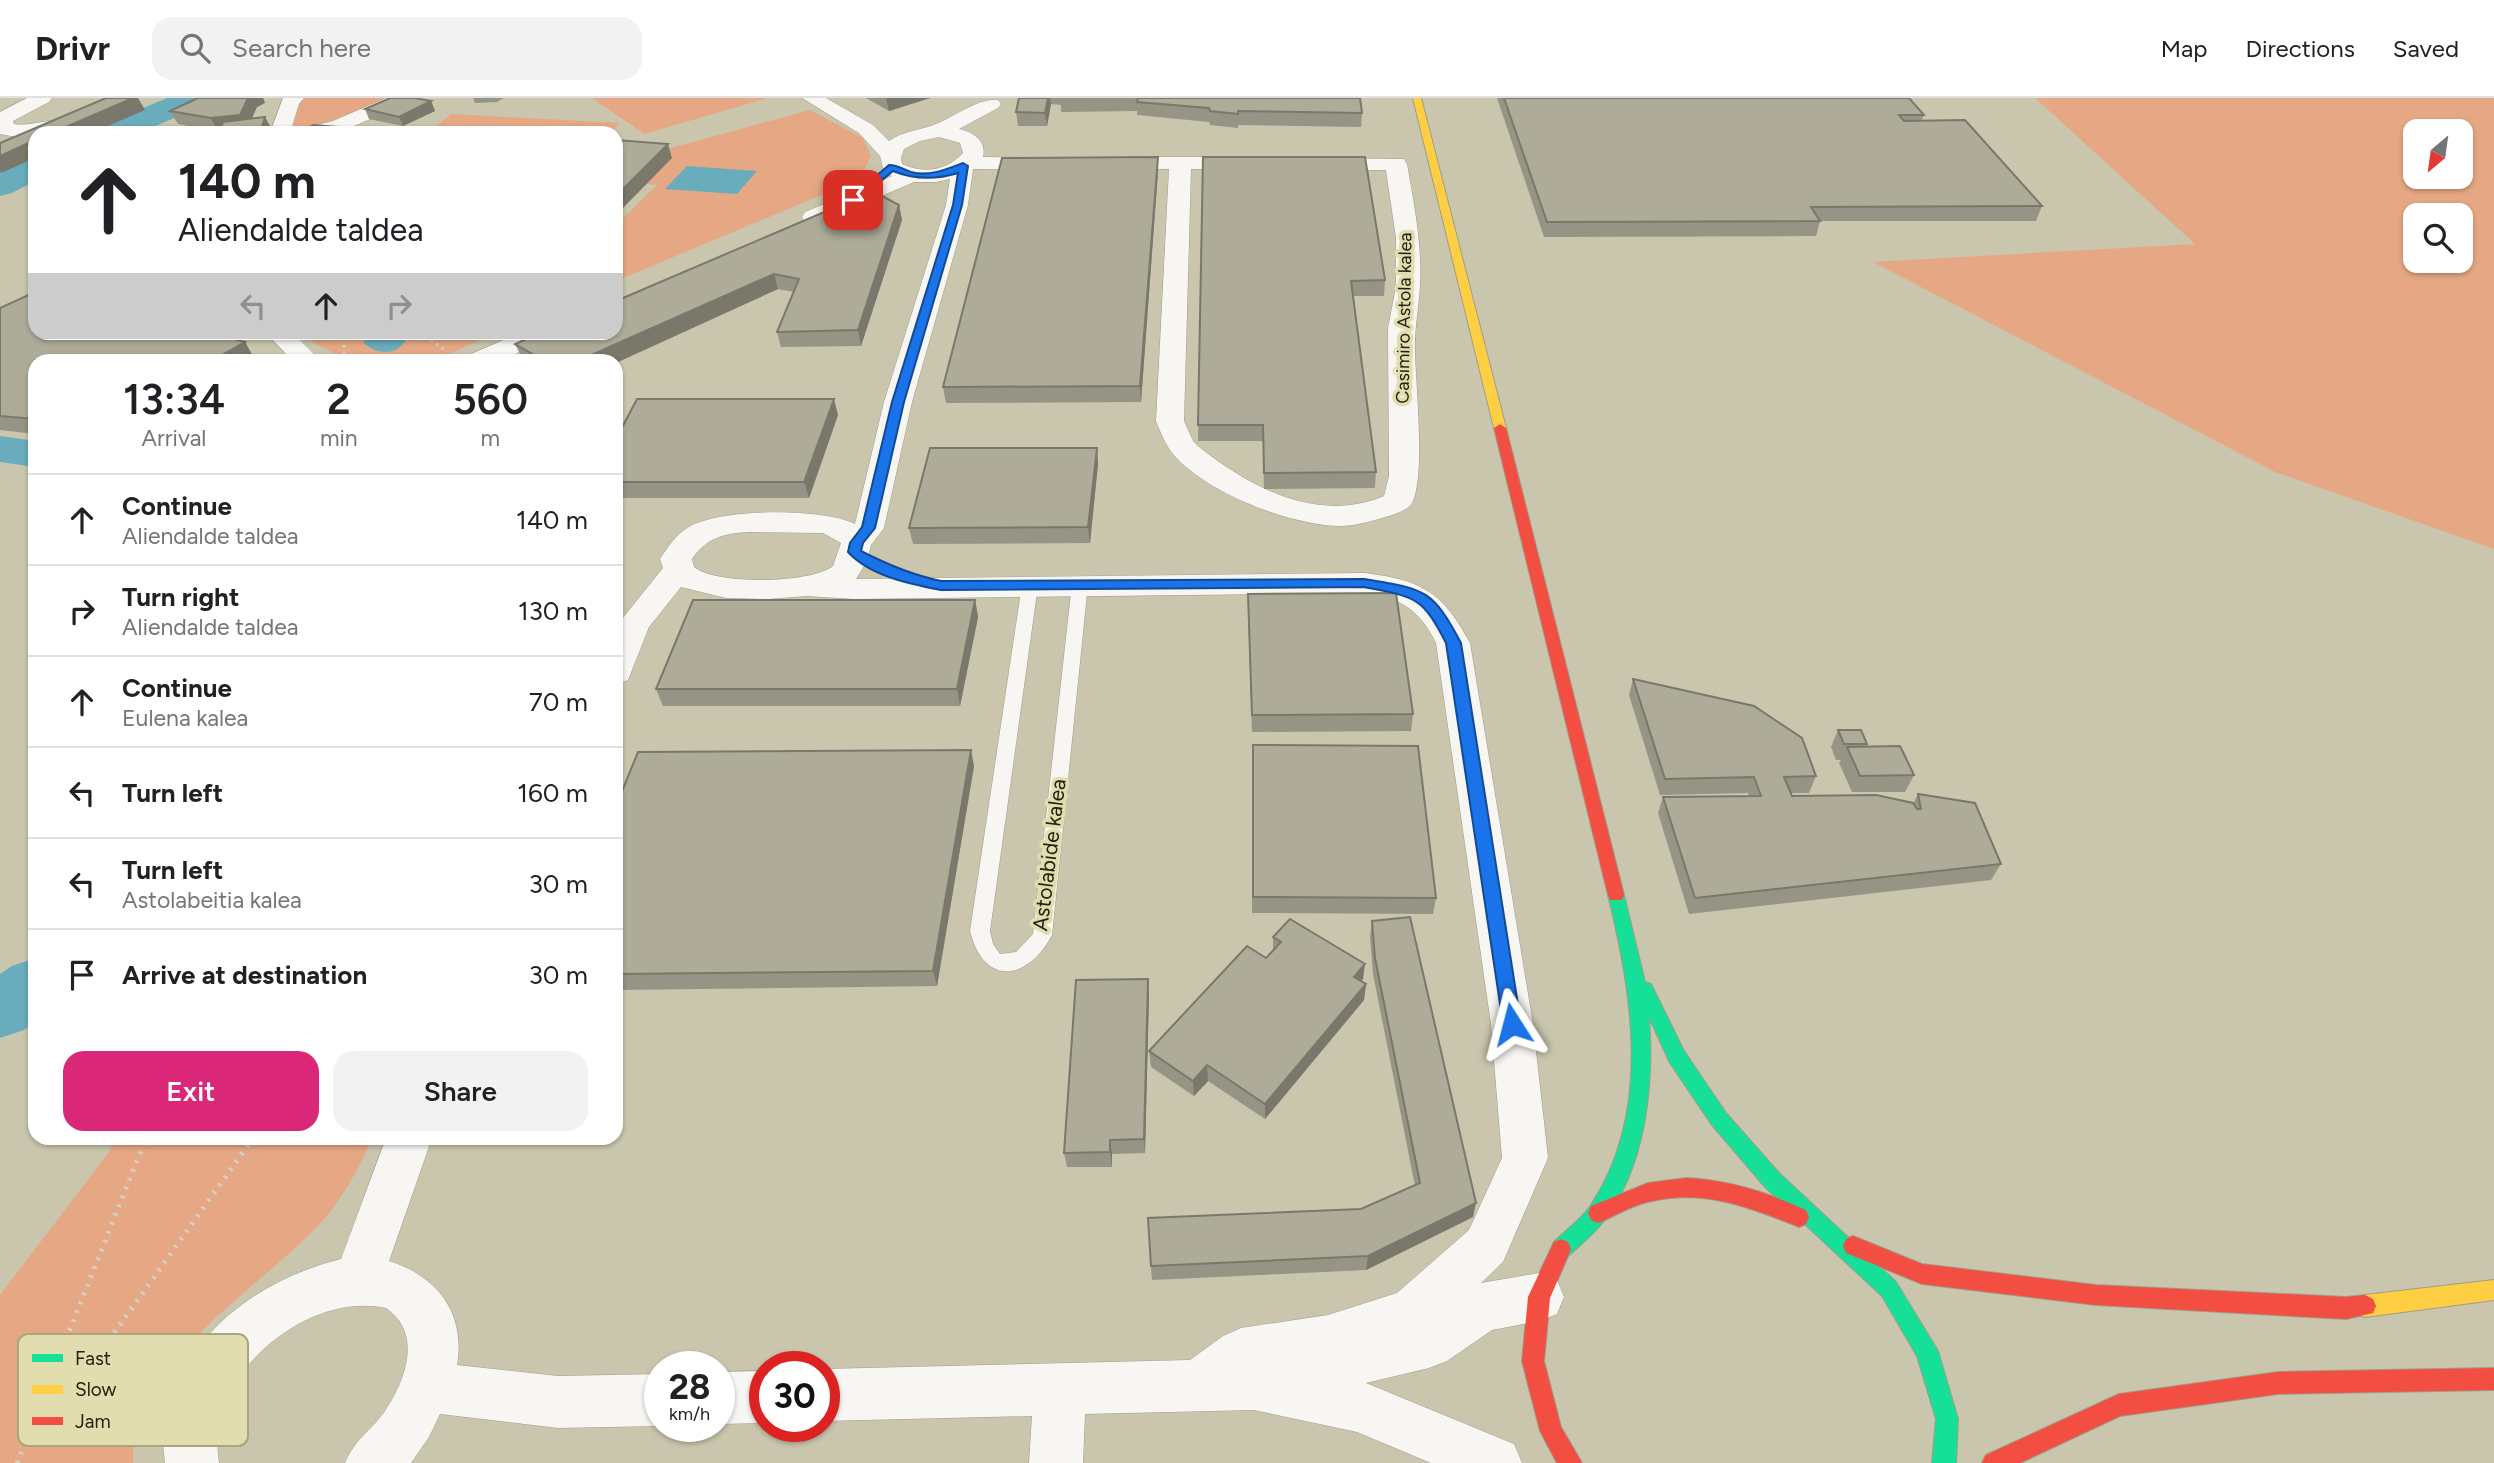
<!DOCTYPE html>
<style>
:root{--surface:#fff;--page:#f2f2f2;--text:#202124;--muted:#757577;--line:#e0e0e0;--accent:#db2777}
body{margin:0;font-family:Figtree,sans-serif;background:var(--page);color:var(--text);height:100vh;display:flex;flex-direction:column;font-size:26px;white-space:nowrap}
*{box-sizing:border-box;margin:0}
p{font-size:23px;color:var(--muted)}
.icon{flex:none;width:38px;height:38px;fill:none;stroke:currentColor;stroke-width:2;stroke-linecap:round;stroke-linejoin:round}
.map{position:relative;flex:1;overflow:hidden}
.sheet{position:absolute;left:28px;top:256px;width:595px;height:791px;display:flex;flex-direction:column;background:var(--surface);border-radius:21px;box-shadow:0 2px 5px #0004}
.sheet>*{flex:none}
.guide{position:absolute;left:28px;top:28px;width:595px;height:214px;border-radius:21px;box-shadow:0 2px 5px #0004;background:#fff;color:var(--text);overflow:hidden}
.needle{width:46px;rotate:209deg}
.fabs{position:absolute;left:2403px;top:21px;display:grid;gap:14px}
.fabs a{display:grid;place-items:center;width:70px;height:70px;border-radius:14px;background:var(--surface);box-shadow:0 2px 5px #0004;font-size:35px}
.speed{position:absolute;left:644px;top:1253px;display:flex;gap:14px;font-size:35px;font-weight:700;text-align:center}
.speed>*{display:grid;place-content:center;width:91px;height:91px;border-radius:50%;background:var(--surface);box-shadow:0 2px 5px #0004;line-height:1}
.speed small{font-size:18px;font-weight:400}
.speed .limit{border:10px solid #d22;background:#fff;color:#111}
.pin{position:absolute;display:grid;place-items:center;width:60px;height:60px;color:#fff;margin:-30px;border-radius:14px;box-shadow:0 4px 10px #0006}
.me{position:absolute;width:77px;margin:-38px;rotate:351deg;stroke-linejoin:round;filter:drop-shadow(0 0 5px #0008)}
.turn{display:flex;align-items:center;gap:24px;height:147px;padding:0 35px;font-size:32px}
.turn .icon{width:91px;height:91px;stroke-width:2.5}
.turn b{display:block;font-size:49px;line-height:60px}
.lanes{display:flex;align-items:center;height:66px;padding:0 35px;background:#0003;justify-content:center;gap:35px;direction:ltr}
.lanes .off{opacity:.35}
.eta{display:flex;justify-content:space-evenly;align-items:center;height:119px;text-align:center}
.eta b{font-size:42px;font-weight:600;line-height:49px}
.action{display:flex;gap:14px;margin-top:auto;padding:14px 35px}
.action a{flex:1;height:80px;border-radius:21px;background:var(--accent);color:#fff;font-size:28px;font-weight:600;line-height:80px;text-align:center}
.action a+a{background:var(--page);color:var(--text)}
ul{padding:0;list-style:none}
li{display:flex;align-items:center;gap:21px;height:91px;padding:0 35px;border-top:2px solid var(--line)}
li div{flex:1}
li b{display:block;font-size:26px}
li em{font-style:normal}
header{display:flex;align-items:center;gap:42px;box-sizing:border-box;height:98px;padding:0 35px;background:var(--surface);border-bottom:2px solid var(--line)}
header strong{font-size:33px}
nav{display:flex;gap:38px;margin-inline-start:auto;font-size:24px}
.search{width:490px;height:63px;background:var(--page);display:flex;align-items:center;gap:18px;box-sizing:border-box;padding:0 24px;border-radius:21px;color:var(--muted);font-size:26px}
.map>svg:first-child{display:block}
</style>
<header>
<strong>Drivr</strong>
<div class="search"><svg class="icon" aria-label="search" viewBox="0 0 24 24"><circle cx="10" cy="10" r="6"/><path d="M15 15l6 6"/></svg>Search here</div>
<nav><a>Map</a><a>Directions</a><a>Saved</a></nav>
</header>
<div class="map">
<svg width="2494" height="1365" viewBox="0 0 2494 1365">
<rect width="100%" height="100%" fill="#c9c6ad"/>
<g fill="#e6a884" fill-rule="evenodd">
<path d="M302 0H392C365 13 316 40 286 33L285 19Z"/>
<path d="M592 0H768L644 36Z"/>
<path d="M2035 0H2494V451L2275 374 1873 164 2195 146ZM2460 33V79H2415V33ZM2460 117V163H2415V117Z"/>
<path d="M810 12 863 40 871 58C865 75 852 83 836 91L616 183V127L657 87 647 86 616 117V57L656 54Z"/>
<path d="M451 16 620 25 610 35H427Z"/>
<path d="M302 235H496C476 243 446 260 425 262 386 268 331 264 302 235Z"/>
<path d="M116 1040H373C357 1073 340 1107 313 1133 252 1195 131 1268 133 1365H0V1197L109 1054Z"/>
</g>
<g fill="#69acbb">
<path d="M687 68 757 73 737 96 665 91Z"/>
<path d="M365 235V234L412 235C407 239 406 244 401 248 391 258 373 254 364 245Z"/>
</g>
<g fill="none" stroke-linecap="round" stroke-linejoin="round">
<g fill="#69acbb" fill-rule="evenodd">
<path d="M167 0H210L205 7 139 35H96L101 28Z"/>
<path d="M35 59V83L12 95 0 98V74Z"/>
<path d="M0 338 35 343V369L0 364Z"/>
<path d="M35 860V924L24 932 0 940V876L12 868Z"/>
</g>
<g stroke="#9f9d8a" stroke-width="1">
<path id="lane" d="M1080 481 1088 486 1052 837C1028 883 984 889 970 833L1022 487 1030 482 1038 487 990 833 993 846 1000 856 1016 854 1033 836 1072 486Z"/>
</g>
<g stroke="#9f9d8a" stroke-width="1">
<g id="street">
<path d="M27 0H52L49 4 13 23 14 26C30 29 46 20 62 24L65 28 62 32 35 35V38L22 40 0 36V14Z"/>
<path d="M283 0H304L299 6 290 35H270Z"/>
<path d="M386 0H413L410 4 347 31 332 35H297L300 31 333 23Z"/>
<path d="M802 0H826L873 27 889 43C904 32 920 33 936 26 955 19 978 0 998 2L1001 6 998 10 959 31C973 34 987 43 983 59L1050 60 1058 61 1061 66 1058 71 1050 72 973 71 968 107 912 304 884 430 871 447 867 463 856 481 1365 475C1421 482 1443 494 1470 545L1533 926 1548 1060 1503 1164 1481 1185 1539 1175 1557 1182 1564 1199 1557 1216 1539 1223 1492 1232 1447 1263 1429 1270 1366 1285 1514 1346 1522 1365H1431L1357 1334 1254 1312 1085 1316 1083 1365H1029L1032 1318 824 1323V1271L1190 1262 1223 1238 1241 1230 1328 1217 1397 1195 1469 1132 1502 1060 1491 926 1436 545C1420 512 1401 500 1365 495L854 501 806 498 769 501 726 500 681 489 649 529 628 582 616 586 618 526 663 470 660 461C668 449 676 436 689 429 721 410 822 410 855 426L884 304 946 107 950 81 936 84H914L821 124H805L802 119 805 114 892 78 884 74 880 58 859 35ZM939 39 960 45 963 55C947 73 923 76 902 66L901 60 904 51 920 43ZM750 434 823 435 841 445 833 468C810 486 716 487 694 469L692 461C707 439 725 435 750 434Z"/>
<path d="M1108 59H1253L1261 60 1264 65 1261 70 1253 71H1191L1184 323 1193 343 1199 349C1251 390 1318 426 1384 398L1389 378 1388 230 1396 189V140L1386 72H1315L1307 71 1304 66 1307 61 1315 60 1404 61 1407 66C1414 106 1422 145 1420 187 1419 210 1414 231 1415 255 1416 290 1425 374 1413 403 1409 413 1392 417 1382 420 1368 424 1354 428 1340 428 1291 428 1205 394 1173 356 1165 346 1161 335 1156 323L1169 71 1100 70 1097 65 1100 60Z"/>
<path d="M265 234H292L320 262H292Z"/>
<path d="M522 234H557L554 239 501 262H467L471 256Z"/>
<path d="M386 1040H432L389 1163C437 1178 466 1215 457 1267L558 1278 660 1276V1328L558 1330 440 1316 429 1339 411 1365H345C356 1340 370 1334 385 1313 406 1282 423 1235 386 1210 321 1196 249 1248 223 1306 214 1325 217 1345 219 1365H165C164 1355 162 1343 163 1333 164 1325 168 1315 170 1307 192 1229 265 1180 341 1161Z"/>
<path d="M765 1273V1325L719 1326V1274Z"/>
</g>
</g>
<g stroke="#9f9d8a" stroke-width="2">
<path id="fast" d="M1616 790 1622 792 1624 797 1645 884 1651 886 1684 953 1726 1015 1779 1075 1896 1184 1938 1253 1958 1321 1956 1365H1932L1936 1321 1917 1258 1882 1198 1765 1089 1712 1027 1670 965 1649 919C1654 987 1646 1069 1603 1124 1593 1137 1580 1147 1568 1158L1561 1161 1554 1158 1551 1151 1554 1144C1566 1132 1582 1121 1591 1107 1652 1015 1633 897 1608 797L1610 792Z"/>
</g>
<g stroke="#9f9d8a" stroke-width="2">
<g id="slow">
<path d="M1413 0H1421L1506 330 1504 333 1500 334 1494 330Z"/>
<path d="M2494 1182V1202L2365 1219 2357 1215 2354 1208 2357 1201 2365 1197Z"/>
</g>
</g>
<g stroke="#9f9d8a" stroke-width="2">
<g id="jam">
<path d="M1500 326 1506 330 1624 797 1622 802H1610L1608 797 1494 330Z"/>
<path d="M1686 1080C1729 1082 1767 1094 1806 1112L1809 1119 1806 1126 1799 1129C1749 1109 1702 1090 1648 1104 1630 1108 1615 1118 1598 1125L1591 1122 1588 1115 1591 1108 1648 1085Z"/>
<path d="M1853 1138 1922 1166 2096 1187 2346 1199 2365 1197 2373 1201 2376 1208 2373 1215 2346 1221 2096 1207 1922 1186 1846 1155 1843 1148 1846 1141Z"/>
<path d="M1561 1141 1568 1144 1571 1151 1550 1200 1544 1263 1561 1329 1582 1365H1557L1540 1333 1522 1263 1528 1199 1554 1144Z"/>
<path d="M2494 1270V1292L2278 1296 2120 1318 2020 1365H1982L1986 1357 2119 1296 2278 1274Z"/>
</g>
</g>
<g stroke="#d2d0c8" stroke-width="3.5" stroke-dasharray="2 4.5" stroke-linecap="butt">
<path d="M344 234V259"/>
<path d="M421 234 447 254"/>
</g>
<g stroke="#d2d0c8" stroke-width="5" stroke-dasharray="2.5 7" stroke-linecap="butt">
<path d="M37 1318 98 1258 253 1040"/>
<path d="M17 1365 146 1040"/>
</g>
<use href="#lane" fill="#f7f6f3" fill-rule="evenodd"/>
<use href="#street" fill="#f7f6f3" fill-rule="evenodd"/>
<use href="#fast" fill="#16e098" fill-rule="evenodd"/>
<use href="#slow" fill="#ffcf43" fill-rule="evenodd"/>
<use href="#jam" fill="#f24e42" fill-rule="evenodd"/>
</g>
<g fill="#969484">
<path d="M198 0H263L265 5 257 9 252 20 270 28 219 34 178 26 170 13Z"/>
<path d="M473 0H504L497 4 475 5Z"/>
<path d="M866 0H930L889 13Z"/>
<path d="M1019 0H1360L1362 15 1361 29 1238 27V30L1210 27 1209 24 1137 17V13L1061 14V7L1051 6 1047 28H1018L1016 14Z"/>
<path d="M1497 0H1909L1924 17 1921 23 2042 108 2036 123H1820L1816 138 1544 139Z"/>
<path d="M431 3 435 13 403 28 369 21 365 11Z"/>
<path d="M1203 59 1385 182 1384 198H1353L1376 374 1375 390 1264 391 1263 343H1198Z"/>
<path d="M1158 73 1141 304 946 305 943 289Z"/>
<path d="M899 107 902 122 861 248 781 249 777 234 794 194 778 191 616 262H523L515 246Z"/>
<path d="M0 210 245 244 254 260 250 262H35V336L0 332Z"/>
<path d="M838 317 809 400H616V341Z"/>
<path d="M1097 350 1098 366 1090 445 913 446 909 430Z"/>
<path d="M975 502 978 519 960 608H663L656 591Z"/>
<path d="M1248 513 1413 616 1411 633 1252 634Z"/>
<path d="M1633 581 1816 678 1809 695H1791L1792 698 1913 706 1918 696 2001 766 1991 782 1689 816 1658 715 1663 699 1749 698 1748 695 1660 697 1629 597Z"/>
<path d="M1838 632 1867 646 1866 648 1914 677 1905 694H1852L1839 665 1841 662H1836L1831 649Z"/>
<path d="M1253 664 1436 800 1433 816 1252 815Z"/>
<path d="M974 668 937 888 616 892V708Z"/>
<path d="M1372 823 1473 1119 1366 1172 1152 1182 1151 1168 1361 1111 1415 1088 1373 876 1370 839Z"/>
<path d="M1273 839 1363 881 1361 883 1366 886 1364 902 1265 1021 1208 983 1194 998 1151 969 1149 953 1266 860 1273 853Z"/>
<path d="M1149 897 1145 1055 1112 1056V1069H1067L1064 1055Z"/>
</g>
<g fill="#7a786b">
<path d="M133 0H138L145 12 92 35H52Z"/>
<path d="M248 0H263L265 5 257 9 247 31 218 34 211 20Z"/>
<path d="M886 0H930L889 13Z"/>
<path d="M1048 0H1050L1051 6 1047 28 1045 15Z"/>
<path d="M431 3 435 13 403 28 399 19Z"/>
<path d="M265 19 270 28 268 35H260Z"/>
<path d="M339 29 341 35H329Z"/>
<path d="M35 42V60L1 75 0 73V58Z"/>
<path d="M668 46 672 60 616 117V98Z"/>
<path d="M1158 59V73L1141 304 1140 288Z"/>
<path d="M899 107 902 122 861 248 858 232Z"/>
<path d="M774 176 778 191 616 265V262H580Z"/>
<path d="M245 244 254 260 250 262H213Z"/>
<path d="M834 301 838 317 809 400 804 384Z"/>
<path d="M1097 350 1098 366 1090 445 1088 429Z"/>
<path d="M975 502 978 519 960 608 957 591Z"/>
<path d="M971 652 974 668 937 888 933 873Z"/>
<path d="M1365 866 1363 881 1352 894 1354 879Z"/>
<path d="M1148 881 1149 897 1145 1055 1144 1041Z"/>
<path d="M1366 886 1364 902 1265 1021V1006Z"/>
<path d="M1207 967 1208 983 1194 998 1193 983Z"/>
<path d="M1110 1042 1112 1056V1069L1110 1054Z"/>
<path d="M1476 1105 1473 1119 1366 1172 1368 1158Z"/>
</g>
<g fill="#aeac99" stroke="#7a786b" stroke-width="2">
<path d="M106 0H133L52 35H35V42L0 58V45Z"/>
<path d="M198 0H248L240 17 211 20 170 13Z"/>
<path d="M390 0H414L431 3 399 19 365 11Z"/>
<path d="M1019 0H1048L1045 15 1016 14Z"/>
<path d="M1138 0H1360L1362 15 1238 13V16L1210 13 1209 10 1137 4Z"/>
<path d="M1504 0H1909L1924 17H1899L1904 23 1965 22 2042 108 1811 109 1820 123 1547 124Z"/>
<path d="M265 19 260 35H218L223 24Z"/>
<path d="M313 27 339 29 329 35H300Z"/>
<path d="M616 42 668 46 616 98Z"/>
<path d="M1158 59 1140 288 943 289 1002 60Z"/>
<path d="M1203 59H1365L1385 182 1351 183 1376 374 1264 375 1263 327H1198Z"/>
<path d="M880 97 899 107 858 232 777 234 799 181 774 176 580 262H543L515 246 542 234H616V203L857 100Z"/>
<path d="M35 194V234H209L245 244 213 262H35V321L0 318V210Z"/>
<path d="M637 301H834L804 384H616V341Z"/>
<path d="M930 350H1097L1088 429 909 430Z"/>
<path d="M1396 495 1413 616 1252 617 1248 496Z"/>
<path d="M693 502H975L957 591H656Z"/>
<path d="M1633 581 1754 608 1802 640 1816 678 1784 679 1792 698 1876 697 1913 705 1917 711H1921L1918 696 1975 705 2001 766 1695 800 1663 699 1761 698 1754 679 1665 681Z"/>
<path d="M1838 632H1861L1867 646H1844Z"/>
<path d="M1253 647 1418 648 1436 800 1253 799Z"/>
<path d="M1900 648 1914 677 1860 678 1847 649Z"/>
<path d="M971 652 933 873 616 876V708L638 654Z"/>
<path d="M1410 819 1476 1105 1368 1158 1151 1168 1148 1120 1361 1111 1420 1085 1375 860 1372 823Z"/>
<path d="M1290 821 1365 866 1354 879 1366 886 1265 1006 1207 967 1193 983 1149 953 1247 848 1266 860 1281 844 1273 839Z"/>
<path d="M1148 881 1144 1041 1110 1042V1054L1064 1055 1076 882Z"/>
</g>
<path fill="#1a73e8" stroke="#114b97" stroke-width="2" d="M963 65 968 68 962 107 904 304 875 430 863 445 861 453C888 467 912 477 941 483L1364 481C1424 491 1432 490 1461 545L1521 926 1518 932 1512 934 1505 932 1503 926 1446 545C1422 498 1415 499 1364 489L941 492C910 486 870 478 848 454L850 445 862 429 892 304 953 107 958 75C935 82 915 82 893 73L856 104 848 102 889 67C897 67 903 71 911 74 929 79 947 71 963 65Z"/>
<g text-anchor="middle" dominant-baseline="central" stroke-width="7" stroke-linejoin="round" paint-order="stroke">
<g font-size="18" fill="#23210f" stroke="#e1ddaf">
<text transform="translate(1404 220) rotate(-89)">Casimiro Astola kalea</text>
</g>
<g font-size="21" fill="#23210f" stroke="#e1ddaf">
<text transform="translate(1049 757) rotate(-83)">Astolabide kalea</text>
</g>
</g>
<rect x="18" y="1236" width="230" height="112" rx="10" fill="#e1ddaf" stroke="#a8a57f" stroke-width="2"/>
<rect x="32" y="1256" width="31" height="8" fill="#16e098"/>
<rect x="32" y="1287" width="31" height="9" fill="#ffcf43"/>
<rect x="32" y="1319" width="31" height="8" fill="#f24e42"/>
<g font-size="19" fill="#23210f">
<text x="75" y="1267">Fast</text>
<text x="75" y="1298">Slow</text>
<text x="75" y="1330">Jam</text>
</g>
</svg>
<div class="fabs">
<a><svg class="needle" viewBox="-14 -14 28 28"><path d="M0-13l5 13h-10z" fill="#e53935"/><path d="M0 13l5-13h-10z" fill="#757577"/></svg></a>
<a><svg class="icon" aria-label="search" viewBox="0 0 24 24"><circle cx="10" cy="10" r="6"/><path d="M15 15l6 6"/></svg></a>
</div>
<div class="speed"><div>28<small>km/h</small></div><div class="limit">30</div></div>
<div class="pin" style="left:853px;top:102px;background:#d93025"><svg class="icon" aria-label="arrive" viewBox="0 0 24 24"><path d="M6 21V4h12l-3 4 3 4H6"/></svg></div>
<svg class="me" style="left:1512px;top:926px" viewBox="-20 -20 40 40"><path d="M0-17L14 15 0 8-14 15z" fill="#1a73e8" stroke="#fff" stroke-width="4"/></svg>
<div class="guide">
<div class="turn"><svg class="icon" aria-label="ahead" viewBox="0 0 24 24"><path d="M12 20V5M6 11l6-6 6 6"/></svg><div><b>140 m</b>Aliendalde taldea</div></div>
<div class="lanes"><svg class="icon off" aria-label="left" viewBox="0 0 24 24"><path d="M17 20v-9H6M10 6l-5 5 5 5"/></svg><svg class="icon" aria-label="ahead" viewBox="0 0 24 24"><path d="M12 20V5M6 11l6-6 6 6"/></svg><svg class="icon off" aria-label="right" viewBox="0 0 24 24"><path d="M7 20v-9h11M14 6l5 5-5 5"/></svg></div>
</div>
<section class="sheet">
<div class="eta">
<div><b>13:34</b><p>Arrival</p></div>
<div><b>2</b><p>min</p></div>
<div><b>560</b><p>m</p></div>
</div>
<ul>
<li><svg class="icon" aria-label="ahead" viewBox="0 0 24 24"><path d="M12 20V5M6 11l6-6 6 6"/></svg><div><b>Continue</b><p>Aliendalde taldea</p></div><em>140 m</em></li>
<li><svg class="icon" aria-label="right" viewBox="0 0 24 24"><path d="M7 20v-9h11M14 6l5 5-5 5"/></svg><div><b>Turn right</b><p>Aliendalde taldea</p></div><em>130 m</em></li>
<li><svg class="icon" aria-label="ahead" viewBox="0 0 24 24"><path d="M12 20V5M6 11l6-6 6 6"/></svg><div><b>Continue</b><p>Eulena kalea</p></div><em>70 m</em></li>
<li><svg class="icon" aria-label="left" viewBox="0 0 24 24"><path d="M17 20v-9H6M10 6l-5 5 5 5"/></svg><div><b>Turn left</b></div><em>160 m</em></li>
<li><svg class="icon" aria-label="left" viewBox="0 0 24 24"><path d="M17 20v-9H6M10 6l-5 5 5 5"/></svg><div><b>Turn left</b><p>Astolabeitia kalea</p></div><em>30 m</em></li>
<li><svg class="icon" aria-label="arrive" viewBox="0 0 24 24"><path d="M6 21V4h12l-3 4 3 4H6"/></svg><div><b>Arrive at destination</b></div><em>30 m</em></li>
</ul>
<div class="action"><a>Exit</a><a>Share</a></div>
</section>
</div>
